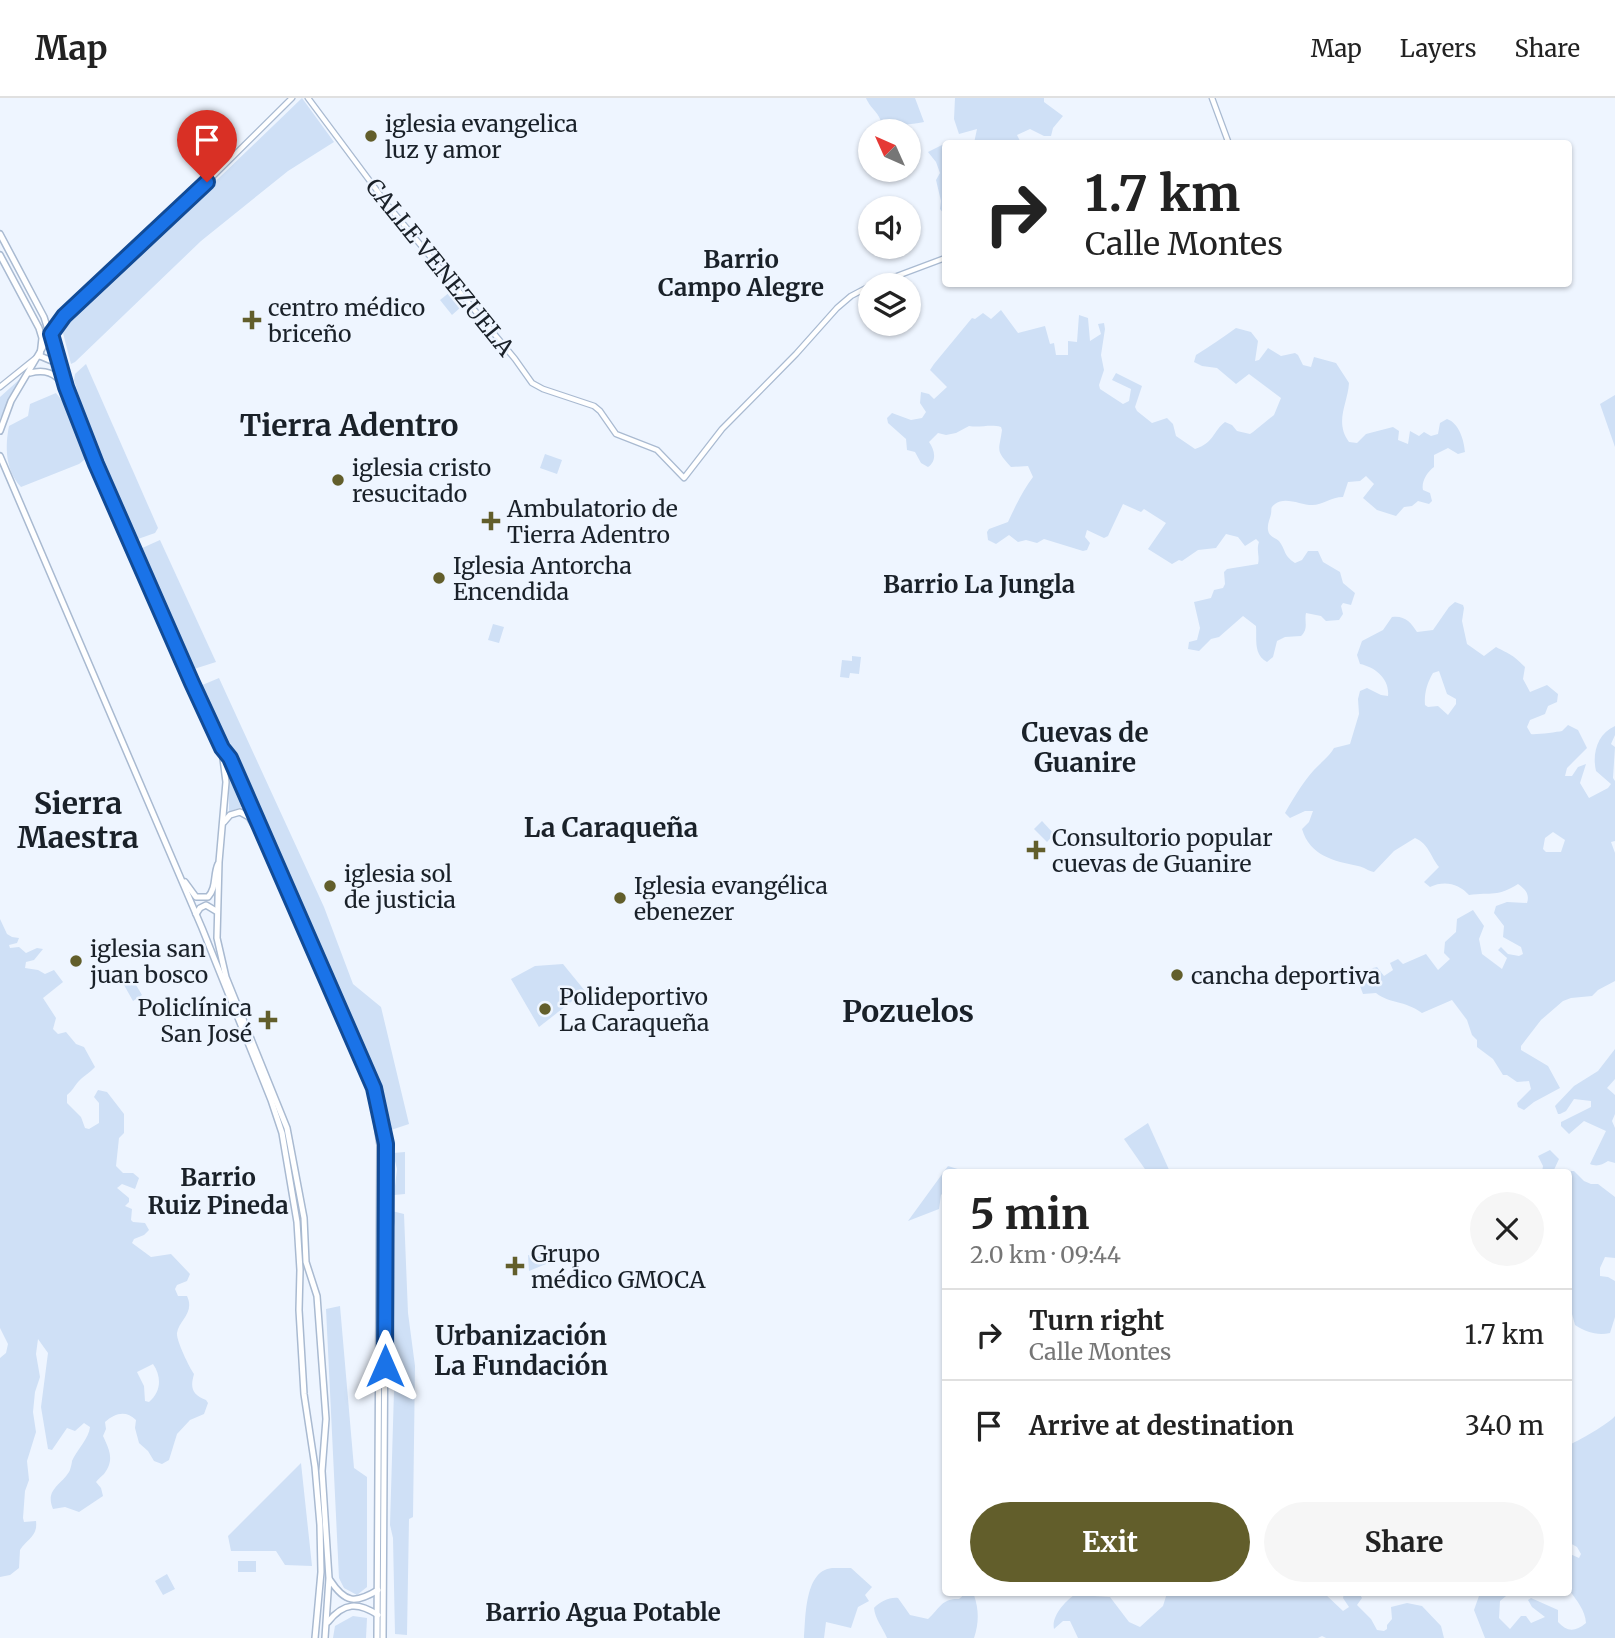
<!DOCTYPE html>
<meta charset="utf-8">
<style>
:root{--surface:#fff;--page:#f6f6f6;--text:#222;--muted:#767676;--line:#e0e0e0;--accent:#625e2b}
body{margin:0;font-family:Merriweather,serif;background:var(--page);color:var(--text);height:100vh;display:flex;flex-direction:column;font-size:26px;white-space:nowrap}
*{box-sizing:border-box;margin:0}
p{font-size:23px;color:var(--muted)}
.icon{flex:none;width:38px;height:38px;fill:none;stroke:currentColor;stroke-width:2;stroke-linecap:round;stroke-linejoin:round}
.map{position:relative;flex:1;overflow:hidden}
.panel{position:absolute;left:942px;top:1071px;width:630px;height:427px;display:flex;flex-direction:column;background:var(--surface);border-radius:7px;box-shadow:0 2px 5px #0004}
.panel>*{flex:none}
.top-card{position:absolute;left:942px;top:42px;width:630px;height:147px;border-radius:7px;box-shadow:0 2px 5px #0004;background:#fff;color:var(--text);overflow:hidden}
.needle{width:46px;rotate:315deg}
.fabs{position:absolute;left:858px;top:21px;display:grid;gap:14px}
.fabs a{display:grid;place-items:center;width:63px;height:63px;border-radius:50%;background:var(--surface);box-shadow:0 2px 5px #0004;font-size:35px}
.pin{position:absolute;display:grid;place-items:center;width:60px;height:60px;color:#fff;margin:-72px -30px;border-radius:50% 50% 50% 0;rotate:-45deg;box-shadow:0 0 7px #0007}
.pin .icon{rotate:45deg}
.me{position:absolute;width:77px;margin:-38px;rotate:0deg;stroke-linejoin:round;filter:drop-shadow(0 0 5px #0008)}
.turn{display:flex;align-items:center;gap:24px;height:147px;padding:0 28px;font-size:32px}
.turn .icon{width:91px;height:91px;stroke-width:2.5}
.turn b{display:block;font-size:49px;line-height:60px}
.round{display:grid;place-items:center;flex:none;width:74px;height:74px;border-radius:37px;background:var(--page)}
.head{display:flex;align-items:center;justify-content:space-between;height:119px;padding:0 28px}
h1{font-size:42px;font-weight:700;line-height:52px}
.cta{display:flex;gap:14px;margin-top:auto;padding:14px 28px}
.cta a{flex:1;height:80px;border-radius:42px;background:var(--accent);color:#fff;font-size:28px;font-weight:700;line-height:80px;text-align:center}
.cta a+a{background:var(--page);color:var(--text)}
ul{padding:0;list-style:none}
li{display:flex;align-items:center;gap:21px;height:91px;padding:0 28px;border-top:2px solid var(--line)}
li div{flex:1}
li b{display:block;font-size:26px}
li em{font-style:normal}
header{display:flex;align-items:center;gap:42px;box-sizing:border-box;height:98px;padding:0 35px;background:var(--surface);border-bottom:2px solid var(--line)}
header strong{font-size:33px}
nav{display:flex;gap:38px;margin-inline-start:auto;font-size:24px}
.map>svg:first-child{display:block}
</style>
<header>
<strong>Map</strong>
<nav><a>Map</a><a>Layers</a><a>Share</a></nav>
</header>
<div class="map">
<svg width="1615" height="1540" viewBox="0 0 1615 1540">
<rect width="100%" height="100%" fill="#eef5ff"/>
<g fill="#cfe0f6" fill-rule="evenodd">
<path d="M302 0 334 44 288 73 201 143 75 264 71 266 63 235 64 229Z"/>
<path d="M866 0H915L924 24C909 27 899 26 885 31L882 29C881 15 871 12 866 0Z"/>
<path d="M955 0H1044V4L1063 18 1053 30 1051 38H1044L1030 31 1017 37 1021 45H974L977 31 959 36 954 21Z"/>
<path d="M944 46 945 48V117L940 111 941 103 936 82 940 75 936 64 928 54Z"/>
<path d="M450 194 461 209 452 217 440 202Z"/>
<path d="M1001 212 1018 235 1045 228 1050 246 1054 245 1056 257H1068V243L1077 244 1079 217 1088 220 1090 243 1101 236 1098 226 1104 225 1105 231 1101 257 1104 272 1099 287 1100 291 1123 306 1129 303 1131 291 1112 282 1116 275 1142 288 1135 309 1137 313 1152 325 1167 320 1173 326 1176 338 1195 351C1214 345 1213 333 1225 324L1232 327 1237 333 1250 336 1253 334 1274 317 1281 300 1249 276 1236 286 1217 270 1202 268 1194 264 1196 257C1210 248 1222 240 1236 230L1251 234 1258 243 1255 263 1259 262 1268 250 1281 258 1295 255 1298 257 1303 267 1311 269 1314 259 1336 265 1349 285C1348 305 1334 324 1349 344L1357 345 1366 336 1393 329 1399 333 1398 342 1408 346 1410 333 1419 338 1424 334 1431 338 1438 336 1440 325 1447 321C1459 325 1464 342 1465 354L1458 356 1448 350 1434 357V369C1427 374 1421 384 1423 392L1430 395 1432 403 1429 406 1418 403 1412 408 1404 409 1396 418 1377 412 1363 400 1374 386 1366 378 1360 383 1348 384 1343 399C1331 399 1323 407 1312 407 1301 407 1285 398 1275 406 1270 410 1272 410 1271 416 1270 421 1267 426 1268 432 1269 439 1275 439 1279 443 1286 452 1283 457 1295 465L1302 462 1308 453H1318L1323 464 1340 474 1343 485 1355 495 1351 507 1343 505 1341 508 1343 516 1339 522 1326 523 1321 518 1306 515C1304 524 1309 530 1301 538L1285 539 1277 543 1273 559 1267 564C1253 556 1257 541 1256 528L1243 518 1219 539 1211 541 1199 553 1188 551 1189 544 1197 542 1200 530 1194 504 1211 500 1214 492 1223 490 1225 486 1224 474 1227 471 1258 466C1260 458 1256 452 1259 444L1256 441 1245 448 1238 439 1226 436 1216 450 1198 452 1182 463 1179 462 1172 466 1148 451 1166 425 1144 411 1141 414 1123 406 1108 438 1104 440 1087 432 1085 439 1090 445 1087 452 1083 453 1044 441 1037 445 1026 442 1018 444 1009 437 996 446 988 442 987 434 989 431 1008 424C1015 409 1023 392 1033 379L1028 368 1011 369C995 351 999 354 1002 332L1001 329C990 326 980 330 969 328L956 335 946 337 938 335 929 344C935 352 937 363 928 369L921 365 915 354 907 352 906 341 888 325 887 320 892 315 911 322 922 320 926 314 920 305 921 294 929 296 934 301 947 289 930 272 934 266 972 220 975 221 983 215 991 221Z"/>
<path d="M86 266 158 430 155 435 138 441 134 436 88 326 74 282 75 276Z"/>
<path d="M20 281 0 321V299Z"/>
<path d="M56 295 64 305 88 359 79 366 21 389C5 372 5 348 9 328L28 318 30 306Z"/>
<path d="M1615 297V349L1600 306Z"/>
<path d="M545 356 562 362 557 376 540 370Z"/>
<path d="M160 442 216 564 194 571 140 451Z"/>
<path d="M1455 504 1463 507 1464 510 1462 523 1467 546 1484 558 1496 549C1511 557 1512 556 1525 569L1523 581 1530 594 1547 587 1558 596 1557 604 1548 608 1545 616 1530 622 1527 629 1531 636C1535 637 1557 634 1562 633L1568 627 1578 632 1587 650 1567 670 1565 678H1572L1578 669 1586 666 1580 685 1589 700 1608 690 1611 686 1596 673C1592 656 1597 636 1615 628V637L1611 646 1615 649 1613 680 1615 683V743L1611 744 1615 755V883L1598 892 1592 898 1571 900 1563 903 1541 922 1521 948V952L1548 968 1560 990 1534 1004 1524 1012 1518 1009 1517 1005 1531 991 1529 983 1517 984 1507 977H1503L1493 961 1477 949V942L1472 937 1467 922 1452 902 1422 915C1404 902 1390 906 1376 895L1363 896 1360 888 1373 870 1377 869 1384 878 1393 872 1390 865 1398 861 1403 866 1426 856 1438 872 1450 861 1444 855 1445 844 1456 834 1457 821 1473 812 1484 828 1479 841 1482 856 1502 871 1507 860 1498 852 1501 849 1508 856 1519 858 1523 856 1521 849 1503 839 1504 828 1494 815 1496 808 1507 804 1527 805C1530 796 1525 791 1518 786 1498 799 1491 794 1469 797 1459 786 1445 782 1430 789L1424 784 1439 769C1430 758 1429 746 1415 740L1394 753 1374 774C1368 773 1364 769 1358 768 1334 763 1310 758 1302 731L1309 724 1313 713H1305L1290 720 1285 715C1294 699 1306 679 1319 667 1325 661 1329 658 1334 650L1350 646 1359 616 1358 601 1360 593 1367 590 1381 597 1388 598C1390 581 1375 569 1360 566L1357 557 1362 543 1383 532 1392 519C1404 517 1411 524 1417 534L1433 532 1449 509ZM1439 573 1447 596 1456 601V606L1448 617 1438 608 1428 609 1425 607C1424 596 1427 585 1433 575ZM1553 734 1565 742 1561 754H1546L1543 751 1545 740Z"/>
<path d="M493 526 504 529 499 545 488 542Z"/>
<path d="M852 558 861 559 859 576 850 575 849 580 840 579 842 562 852 563Z"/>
<path d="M219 580 324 809 353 886 381 909 409 1026 388 1033 375 982 200 588Z"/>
<path d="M229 673 245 708 229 714Z"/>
<path d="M1042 723 1054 736 1047 744 1034 731Z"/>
<path d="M0 821 7 836 12 839 19 840 17 845 9 847 10 850 19 849 26 855 37 850 43 851 34 862 26 864 25 870 38 872 45 876 54 872 63 884 43 900 56 920 53 931 58 936 66 934 76 946 84 949 95 969C90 975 83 978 78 984 74 989 72 993 67 997V1005L81 1019 85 1030 89 1031 99 1025V1005L94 999 98 992 107 994 124 1016V1035L119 1040 116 1068 123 1075H133L139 1080 135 1091 122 1086 117 1090 129 1100V1104L125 1108 132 1111 131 1122 133 1124 145 1125 149 1132 144 1137 134 1141 132 1145 151 1159 171 1156 190 1176 187 1183 177 1187 175 1191 178 1198H187C195 1215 179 1222 177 1235 176 1242 189 1269 194 1276 190 1290 192 1296 206 1302L208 1305 204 1316 190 1322 177 1336 169 1362 162 1366 154 1363 148 1353 139 1345 135 1330 136 1322C126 1312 115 1315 105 1324L106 1331 103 1338C109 1351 115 1362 104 1376 101 1379 98 1381 96 1384L101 1390 103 1398 79 1414 65 1409 53 1411C45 1392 60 1388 69 1374 70 1373 72 1365 72 1363 77 1352 89 1340 90 1329L84 1325 75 1333 67 1330 52 1352 48 1351 41 1309 48 1255 38 1241 36 1256 40 1279 35 1294 33 1314 36 1334 27 1363 29 1382 25 1393 23 1420 24 1424 36 1423C38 1438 27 1441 20 1452L19 1470 10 1477 0 1479V1260L6 1255 8 1246 0 1230ZM153 1266C162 1279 161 1294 149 1304L145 1303 144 1288 137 1274Z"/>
<path d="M563 866 585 893 539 929 511 881 535 868Z"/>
<path d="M133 882 142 897 133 903 124 887Z"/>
<path d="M1615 951V981L1607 990 1615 997V1016L1612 1023 1615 1030V1065L1608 1063C1602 1067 1597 1069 1590 1066L1606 1033 1584 1023 1569 1036 1561 1028V1024L1591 1009V1003L1574 1001 1566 1013 1560 1016H1558L1555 1008 1574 988 1598 973Z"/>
<path d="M1148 1025 1170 1074H1147L1124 1041Z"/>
<path d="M1550 1052 1559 1061 1553 1074H1542L1543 1068 1538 1058Z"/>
<path d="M405 1054V1096L394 1097 397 1071 393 1055Z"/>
<path d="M948 1068 964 1073 945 1074V1093L941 1097 939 1111 908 1123Z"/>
<path d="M1571 1073H1574L1584 1083 1591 1086H1598L1615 1099V1160L1605 1159 1600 1170V1178L1608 1179 1615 1183V1219L1610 1235C1597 1238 1586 1234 1575 1227L1572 1216 1568 1213V1153L1571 1149 1568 1146V1134L1572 1127C1563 1115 1568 1088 1571 1073Z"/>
<path d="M392 1113 404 1116 408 1215 415 1268 413 1419 409 1421 407 1537 395 1536 393 1440 390 1427 395 1259 393 1253 395 1129Z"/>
<path d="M528 1157 548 1160 546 1166 529 1173Z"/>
<path d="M340 1208 354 1370 367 1379V1489L357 1497 344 1490 339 1480 326 1211Z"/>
<path d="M1615 1318V1540H1485L1474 1512 1480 1495H1519L1506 1498 1500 1503 1499 1520 1510 1531 1521 1518H1526L1531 1525 1545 1519 1532 1509 1528 1502 1531 1500 1558 1512V1524C1567 1534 1575 1534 1586 1525 1585 1512 1577 1503 1570 1493 1571 1480 1568 1469 1568 1455L1579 1460 1581 1456 1577 1449 1568 1444V1347C1576 1345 1611 1324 1615 1318Z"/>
<path d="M301 1365 312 1468 285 1467 276 1453H231L228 1438Z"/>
<rect x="238" y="1463" width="18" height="11"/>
<path d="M832 1470H851L872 1489 865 1497 869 1503 858 1509 851 1530 826 1524 824 1540H804C806 1520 804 1473 832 1470Z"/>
<path d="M167 1476 175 1491 163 1497 155 1483Z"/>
<path d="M967 1494 974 1497C979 1512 979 1525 974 1540H887C883 1530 875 1521 874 1510 880 1504 889 1499 898 1500L910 1517 928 1521C939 1511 942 1500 959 1501Z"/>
<path d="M1359 1495 1362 1500 1357 1507 1371 1521 1377 1532 1384 1533 1387 1531V1527L1392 1521 1391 1509 1407 1505 1422 1508 1441 1528 1444 1540H1326L1322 1538 1318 1540H1078L1070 1523H1063L1054 1531C1051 1518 1066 1502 1077 1495H1089L1094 1498 1110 1499 1129 1524 1140 1529 1163 1508 1167 1495H1324L1343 1513 1349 1509 1343 1500 1344 1495Z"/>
<path d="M353 1518 367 1520 366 1540H333L335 1528Z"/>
</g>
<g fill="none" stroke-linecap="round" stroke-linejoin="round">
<g stroke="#a9bad1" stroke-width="7">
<g id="tertiary">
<path d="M308 0 390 110 515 261 532 285 543 291 594 308 600 313 616 336 657 352 684 380 722 331 796 256 837 210 851 198 870 188"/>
<path d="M1212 0 1229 46"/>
<path d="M873 187 945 160"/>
<path d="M51 236 64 218 207 84 292 0"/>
<path d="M0 289 36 260"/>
</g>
</g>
<g stroke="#a9bad1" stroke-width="8">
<g id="trunk">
<path d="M0 136 44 219 66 289 96 366 192 585 222 650 230 660 374 990 386 1046 383 1540"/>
<path d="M0 157 39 230 42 240 40 258"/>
<path d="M40 258 59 266"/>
<path d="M30 275C45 271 55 275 64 287"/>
<path d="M0 333 11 303 50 237"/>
<path d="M0 358 202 830 271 1002 282 1035 297 1124 300 1172 299 1212 304 1296 315 1369 320 1427 321 1474 315 1540"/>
<path d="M222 653 226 684 219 764 217 840 226 879 287 1030 304 1120 306 1164 317 1198 326 1321 322 1373 329 1480 325 1540"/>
<path d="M224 724 230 717 240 714 249 719 257 732"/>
<path d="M185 784 196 799H208C217 789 213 777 218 766"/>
<path d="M289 805 302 835"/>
<path d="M196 816 200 810 206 807 216 813"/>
<path d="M374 1005 380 1047 377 1540"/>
<path d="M330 1482C345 1505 355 1506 378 1492"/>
<path d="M328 1524C344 1504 358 1504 378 1517"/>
</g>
</g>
<use href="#tertiary" stroke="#fff" stroke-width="4.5"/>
<use href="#trunk" stroke="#fff" stroke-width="5"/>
</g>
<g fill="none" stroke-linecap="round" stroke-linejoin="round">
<g stroke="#114b97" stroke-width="18">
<path id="route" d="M207 84 64 218 51 236 66 289 96 366 192 585 222 650 230 660 374 990 386 1046 385 1268"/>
</g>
<use href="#route" stroke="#1a73e8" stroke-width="12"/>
</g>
<g fill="#625e2b" stroke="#eef5ff" stroke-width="2.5">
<circle cx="371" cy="38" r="7"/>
<path d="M248.5 211.5h7v7h7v7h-7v7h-7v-7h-7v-7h7z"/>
<circle cx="338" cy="382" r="7"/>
<path d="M487.5 412.5h7v7h7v7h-7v7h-7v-7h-7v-7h7z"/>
<circle cx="439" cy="480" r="7"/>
<path d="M1032.5 741.5h7v7h7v7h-7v7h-7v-7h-7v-7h7z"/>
<circle cx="330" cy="788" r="7"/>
<circle cx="620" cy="800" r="7"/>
<circle cx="76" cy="863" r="7"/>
<circle cx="1177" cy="877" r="7"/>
<circle cx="545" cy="911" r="7"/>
<path d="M264.5 911.5h7v7h7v7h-7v7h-7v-7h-7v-7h7z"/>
<path d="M511.5 1157.5h7v7h7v7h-7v7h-7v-7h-7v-7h7z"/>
</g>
<g text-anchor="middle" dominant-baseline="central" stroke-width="5" stroke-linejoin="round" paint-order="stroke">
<g font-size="23" fill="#1a2129" stroke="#eef5ff" text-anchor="start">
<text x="385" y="25">iglesia evangelica<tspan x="385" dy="26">luz y amor</tspan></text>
<text x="268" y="209">centro médico<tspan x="268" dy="26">briceño</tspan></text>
<text x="352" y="369">iglesia cristo<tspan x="352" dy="26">resucitado</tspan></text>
<text x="507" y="410">Ambulatorio de<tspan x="507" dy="26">Tierra Adentro</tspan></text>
<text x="453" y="467">Iglesia Antorcha<tspan x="453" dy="26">Encendida</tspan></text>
<text x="1052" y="739">Consultorio popular<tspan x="1052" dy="26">cuevas de Guanire</tspan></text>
<text x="344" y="775">iglesia sol<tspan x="344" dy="26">de justicia</tspan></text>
<text x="634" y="787">Iglesia evangélica<tspan x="634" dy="26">ebenezer</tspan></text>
<text x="90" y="850">iglesia san<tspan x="90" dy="26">juan bosco</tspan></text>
<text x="1191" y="877">cancha deportiva</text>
<text x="559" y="898">Polideportivo<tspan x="559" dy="26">La Caraqueña</tspan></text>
<text x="252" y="909" text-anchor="end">Policlínica<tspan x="252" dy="26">San José</tspan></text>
<text x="531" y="1155">Grupo<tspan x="531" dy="26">médico GMOCA</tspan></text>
</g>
<g font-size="23" fill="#1a2129" stroke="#eef5ff">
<text transform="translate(440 169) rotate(51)">CALLE VENEZUELA</text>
</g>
<g font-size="24" font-weight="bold" fill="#1a2129" stroke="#eef5ff">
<text x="741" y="161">Barrio<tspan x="741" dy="28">Campo Alegre</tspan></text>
<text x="979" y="486">Barrio La Jungla</text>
<text x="218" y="1079">Barrio<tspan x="218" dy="28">Ruiz Pineda</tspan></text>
<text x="603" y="1514">Barrio Agua Potable</text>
</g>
<g font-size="26" font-weight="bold" fill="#1a2129" stroke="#eef5ff">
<text x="1085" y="634">Cuevas de<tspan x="1085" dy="30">Guanire</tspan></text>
<text x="611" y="729">La Caraqueña</text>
<text x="521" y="1237">Urbanización<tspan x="521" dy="30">La Fundación</tspan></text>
</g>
<g font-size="30" font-weight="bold" fill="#1a2129" stroke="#eef5ff">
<text x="349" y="327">Tierra Adentro</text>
<text x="78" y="705">Sierra<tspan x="78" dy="34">Maestra</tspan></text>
<text x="908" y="913">Pozuelos</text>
</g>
</g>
</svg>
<div class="fabs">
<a><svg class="needle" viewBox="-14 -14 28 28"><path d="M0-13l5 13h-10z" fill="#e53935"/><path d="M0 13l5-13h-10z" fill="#767676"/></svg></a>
<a><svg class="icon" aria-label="sound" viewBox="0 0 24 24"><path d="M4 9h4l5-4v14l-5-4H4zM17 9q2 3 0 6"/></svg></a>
<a><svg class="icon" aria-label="layers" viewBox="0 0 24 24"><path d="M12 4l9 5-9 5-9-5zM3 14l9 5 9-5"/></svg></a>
</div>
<div class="pin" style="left:207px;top:84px;background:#d93025"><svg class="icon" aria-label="arrive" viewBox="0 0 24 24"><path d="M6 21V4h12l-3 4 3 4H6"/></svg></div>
<svg class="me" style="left:385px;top:1268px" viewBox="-20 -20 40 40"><path d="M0-17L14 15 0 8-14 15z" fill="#1a73e8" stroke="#fff" stroke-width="4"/></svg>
<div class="top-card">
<div class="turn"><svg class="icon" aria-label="right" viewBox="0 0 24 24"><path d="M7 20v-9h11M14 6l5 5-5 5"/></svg><div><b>1.7 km</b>Calle Montes</div></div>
</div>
<section class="panel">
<div class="head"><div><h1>5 min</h1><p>2.0 km · 09:44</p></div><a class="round"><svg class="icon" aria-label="close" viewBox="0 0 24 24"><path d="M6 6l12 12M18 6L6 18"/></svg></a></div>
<ul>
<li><svg class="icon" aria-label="right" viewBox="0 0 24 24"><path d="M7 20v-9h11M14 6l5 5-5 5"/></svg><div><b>Turn right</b><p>Calle Montes</p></div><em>1.7 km</em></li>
<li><svg class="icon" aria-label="arrive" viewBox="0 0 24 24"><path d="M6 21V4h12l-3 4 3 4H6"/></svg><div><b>Arrive at destination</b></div><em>340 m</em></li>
</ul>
<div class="cta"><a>Exit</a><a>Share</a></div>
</section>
</div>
